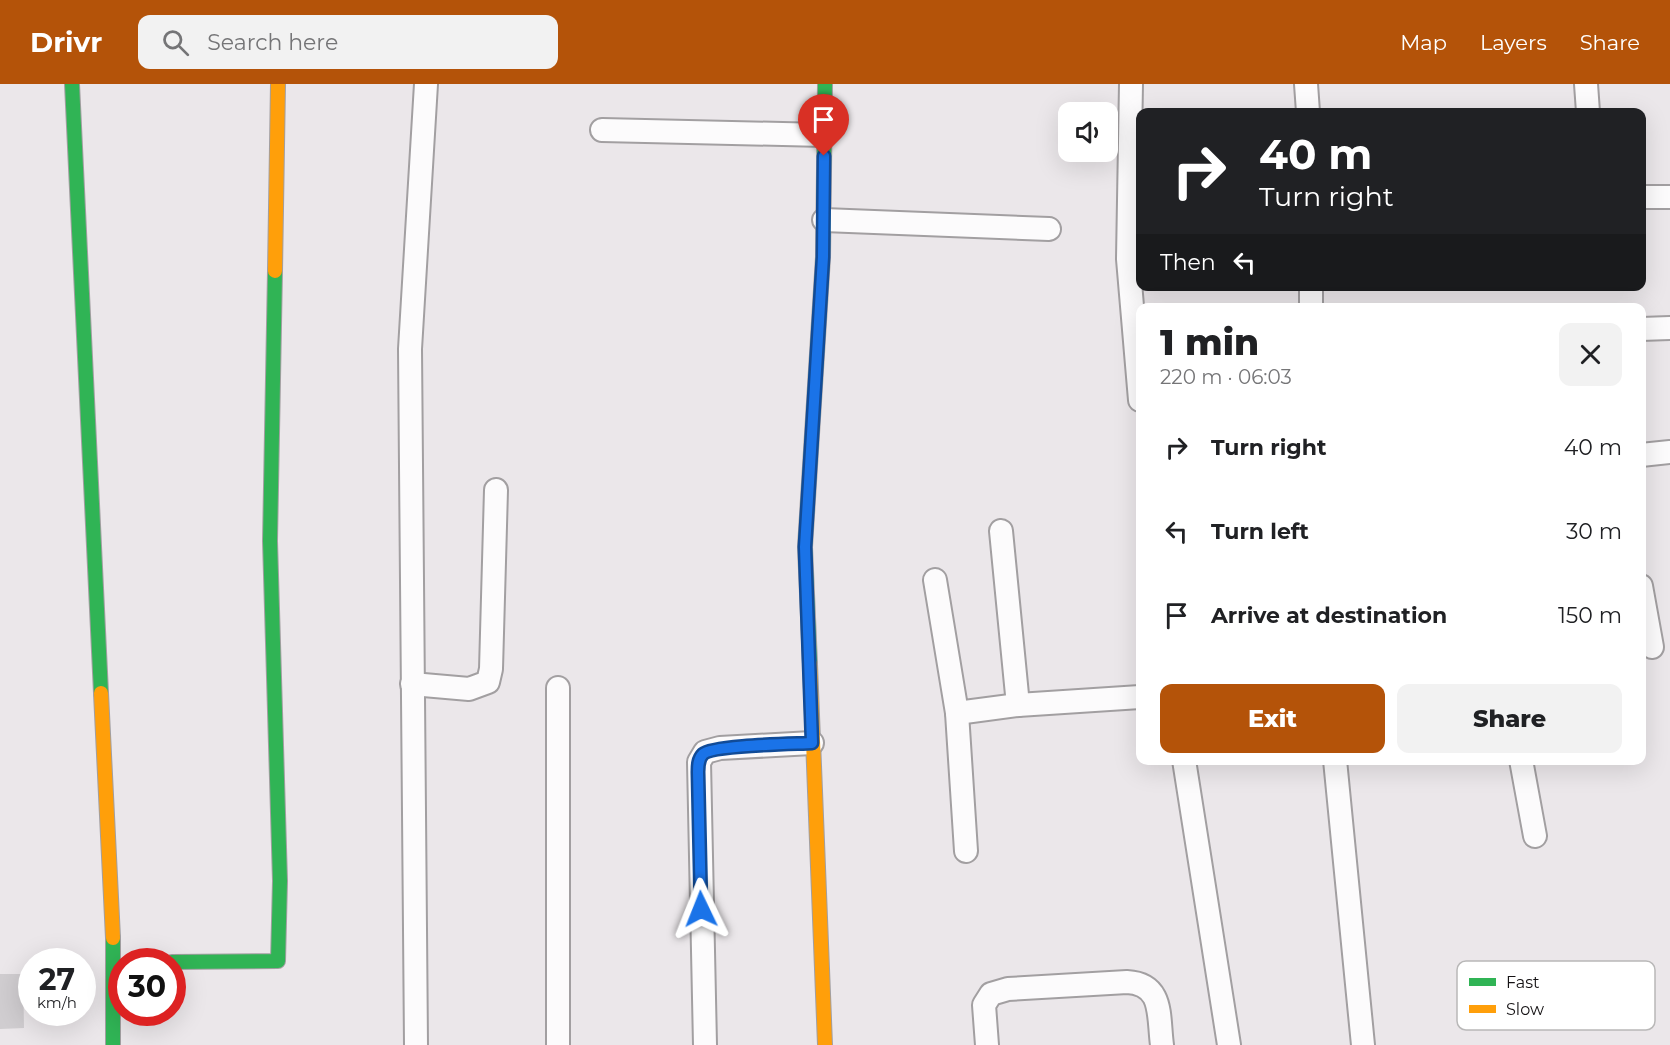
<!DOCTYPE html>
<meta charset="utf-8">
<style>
:root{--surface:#fff;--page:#f2f2f2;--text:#202124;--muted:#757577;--accent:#b45309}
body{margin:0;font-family:Montserrat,sans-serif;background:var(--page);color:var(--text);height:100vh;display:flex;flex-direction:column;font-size:22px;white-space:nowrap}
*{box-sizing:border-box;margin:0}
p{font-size:20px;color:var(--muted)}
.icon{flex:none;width:33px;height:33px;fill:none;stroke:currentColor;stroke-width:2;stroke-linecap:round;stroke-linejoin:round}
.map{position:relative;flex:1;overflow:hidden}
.drawer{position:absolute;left:1136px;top:219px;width:510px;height:462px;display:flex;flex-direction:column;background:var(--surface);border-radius:12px;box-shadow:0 6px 24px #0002}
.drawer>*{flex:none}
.hud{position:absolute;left:1136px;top:24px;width:510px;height:183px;border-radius:12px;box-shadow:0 6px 24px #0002;background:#202124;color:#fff;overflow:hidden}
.fabs{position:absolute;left:1058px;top:18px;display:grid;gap:12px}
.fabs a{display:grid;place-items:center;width:60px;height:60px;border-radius:12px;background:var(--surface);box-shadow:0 6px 24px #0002;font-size:30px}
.speed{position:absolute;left:18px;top:864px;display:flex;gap:12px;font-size:30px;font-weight:700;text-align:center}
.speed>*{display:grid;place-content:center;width:78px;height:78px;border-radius:50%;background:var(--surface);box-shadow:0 6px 24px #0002;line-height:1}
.speed small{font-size:15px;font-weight:400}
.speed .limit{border:9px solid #d22;background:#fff;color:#111}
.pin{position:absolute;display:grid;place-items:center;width:51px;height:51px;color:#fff;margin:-62px -26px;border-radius:50% 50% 50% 0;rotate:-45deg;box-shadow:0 0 6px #0007}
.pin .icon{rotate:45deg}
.me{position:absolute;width:66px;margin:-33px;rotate:358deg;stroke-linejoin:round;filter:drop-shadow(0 0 4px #0008)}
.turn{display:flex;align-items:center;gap:21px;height:126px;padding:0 24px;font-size:27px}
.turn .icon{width:78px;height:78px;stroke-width:2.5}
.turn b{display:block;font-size:42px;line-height:51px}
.then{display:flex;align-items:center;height:57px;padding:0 24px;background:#0003;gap:12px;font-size:22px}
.round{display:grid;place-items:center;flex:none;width:63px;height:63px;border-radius:12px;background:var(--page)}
.headline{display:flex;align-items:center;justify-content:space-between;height:102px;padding:0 24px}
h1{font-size:36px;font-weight:800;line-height:45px}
.primary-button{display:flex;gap:12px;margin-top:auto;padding:12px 24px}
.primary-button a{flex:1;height:69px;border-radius:12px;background:var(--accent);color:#fff;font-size:24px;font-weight:800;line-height:69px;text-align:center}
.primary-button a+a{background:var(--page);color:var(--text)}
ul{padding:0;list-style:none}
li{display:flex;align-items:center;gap:18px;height:84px;padding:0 24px}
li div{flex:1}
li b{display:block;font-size:22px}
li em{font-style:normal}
header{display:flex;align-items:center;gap:36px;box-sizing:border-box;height:84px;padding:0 30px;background:var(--accent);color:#fff}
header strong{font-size:28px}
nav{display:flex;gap:33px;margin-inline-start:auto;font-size:21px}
.search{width:420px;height:54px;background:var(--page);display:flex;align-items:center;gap:15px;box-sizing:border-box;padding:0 21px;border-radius:12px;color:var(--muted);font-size:22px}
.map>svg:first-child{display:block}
</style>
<header>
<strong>Drivr</strong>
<div class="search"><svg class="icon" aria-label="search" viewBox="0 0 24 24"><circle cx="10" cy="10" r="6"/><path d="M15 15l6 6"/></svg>Search here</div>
<nav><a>Map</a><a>Layers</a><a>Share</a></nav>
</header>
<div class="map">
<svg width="1670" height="961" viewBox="0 0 1670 961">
<rect width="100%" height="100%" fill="#ebe7ea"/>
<path fill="#d0cdd0" d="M0 890H23L24 944 0 945Z"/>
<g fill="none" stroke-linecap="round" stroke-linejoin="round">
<g stroke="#a29fa1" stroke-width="26">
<g id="street">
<path d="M1131 0 1128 175 1140 316"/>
<path d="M1306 0 1308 28"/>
<path d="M1586 0 1588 28"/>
<path d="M602 46 824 51"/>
<path d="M1641 113H1670"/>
<path d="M824 136 1049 145"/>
<path d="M1311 202V224"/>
<path d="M1641 245 1670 244"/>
<path d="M1641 371 1670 368"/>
<path d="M1001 447 1018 621"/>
<path d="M935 496 957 629 1018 621 1140 613"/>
<path d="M1641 502 1652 563"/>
<path d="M412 600 469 605 488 598 491 585 496 406"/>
<path d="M957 629 966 767"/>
<path d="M1184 676 1229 961"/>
<path d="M1335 676 1363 961"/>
<path d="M1521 676 1535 752"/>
<path d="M416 961 410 265 426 0"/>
<path d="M558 961V604"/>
<path d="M705 961 699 678 705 668 720 664 812 659"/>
<path d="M987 961 984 921 991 910 1008 905 1127 898C1164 900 1158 932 1162 961"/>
</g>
</g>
<g stroke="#a29fa1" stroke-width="16">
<g id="fast">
<path d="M72 0 101 609"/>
<path d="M810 580 805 463 823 173 825 0"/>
<path d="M113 854V961"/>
<path d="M172 878 278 877 280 797 270 457 275 187"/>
</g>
</g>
<g stroke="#a29fa1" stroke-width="16">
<g id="slow">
<path d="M275 187 278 0"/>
<path d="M810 580 825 961"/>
<path d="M101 609 113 854"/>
</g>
</g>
<use href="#street" stroke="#fcfbfc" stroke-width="22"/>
<use href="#fast" stroke="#30b455" stroke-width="14"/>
<use href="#slow" stroke="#ff9f0a" stroke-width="14"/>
</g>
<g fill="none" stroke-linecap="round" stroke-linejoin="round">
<g stroke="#114b97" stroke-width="15">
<path id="route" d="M701 825 698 688C698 682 698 675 703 670 713 661 794 660 812 659L805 463 823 173 824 72"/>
</g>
<use href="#route" stroke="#1a73e8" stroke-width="10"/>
</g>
<rect x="1457" y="877" width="198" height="69" rx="9" fill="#fff" stroke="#b9b8b8" stroke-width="1.5"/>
<rect x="1469" y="894" width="27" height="8" fill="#30b455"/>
<rect x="1469" y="921" width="27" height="8" fill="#ff9f0a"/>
<g font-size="16" fill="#151214">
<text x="1506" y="904">Fast</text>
<text x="1506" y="931">Slow</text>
</g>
</svg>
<div class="fabs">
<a><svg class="icon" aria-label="sound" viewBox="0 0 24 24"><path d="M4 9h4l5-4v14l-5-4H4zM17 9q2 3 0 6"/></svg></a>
</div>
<div class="speed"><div>27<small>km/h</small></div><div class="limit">30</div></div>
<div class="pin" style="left:824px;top:72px;background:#d93025"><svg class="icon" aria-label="arrive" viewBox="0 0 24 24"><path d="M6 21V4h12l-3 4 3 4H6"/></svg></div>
<svg class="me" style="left:701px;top:825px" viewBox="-20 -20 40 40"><path d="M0-17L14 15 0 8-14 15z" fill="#1a73e8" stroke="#fff" stroke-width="4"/></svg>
<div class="hud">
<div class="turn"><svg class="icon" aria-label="right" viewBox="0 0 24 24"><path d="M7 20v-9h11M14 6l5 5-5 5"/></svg><div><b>40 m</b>Turn right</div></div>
<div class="then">Then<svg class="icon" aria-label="left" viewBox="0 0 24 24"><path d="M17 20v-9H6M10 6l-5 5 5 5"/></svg></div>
</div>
<section class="drawer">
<div class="headline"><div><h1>1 min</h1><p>220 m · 06:03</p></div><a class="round"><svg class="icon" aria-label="close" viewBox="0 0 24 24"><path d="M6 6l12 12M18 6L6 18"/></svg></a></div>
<ul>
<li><svg class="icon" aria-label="right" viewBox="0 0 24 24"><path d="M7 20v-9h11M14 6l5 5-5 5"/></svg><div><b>Turn right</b></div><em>40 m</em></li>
<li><svg class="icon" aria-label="left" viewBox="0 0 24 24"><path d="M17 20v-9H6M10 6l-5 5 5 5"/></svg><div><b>Turn left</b></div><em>30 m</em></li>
<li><svg class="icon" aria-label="arrive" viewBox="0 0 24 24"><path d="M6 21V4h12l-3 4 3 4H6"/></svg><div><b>Arrive at destination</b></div><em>150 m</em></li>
</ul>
<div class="primary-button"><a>Exit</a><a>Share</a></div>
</section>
</div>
